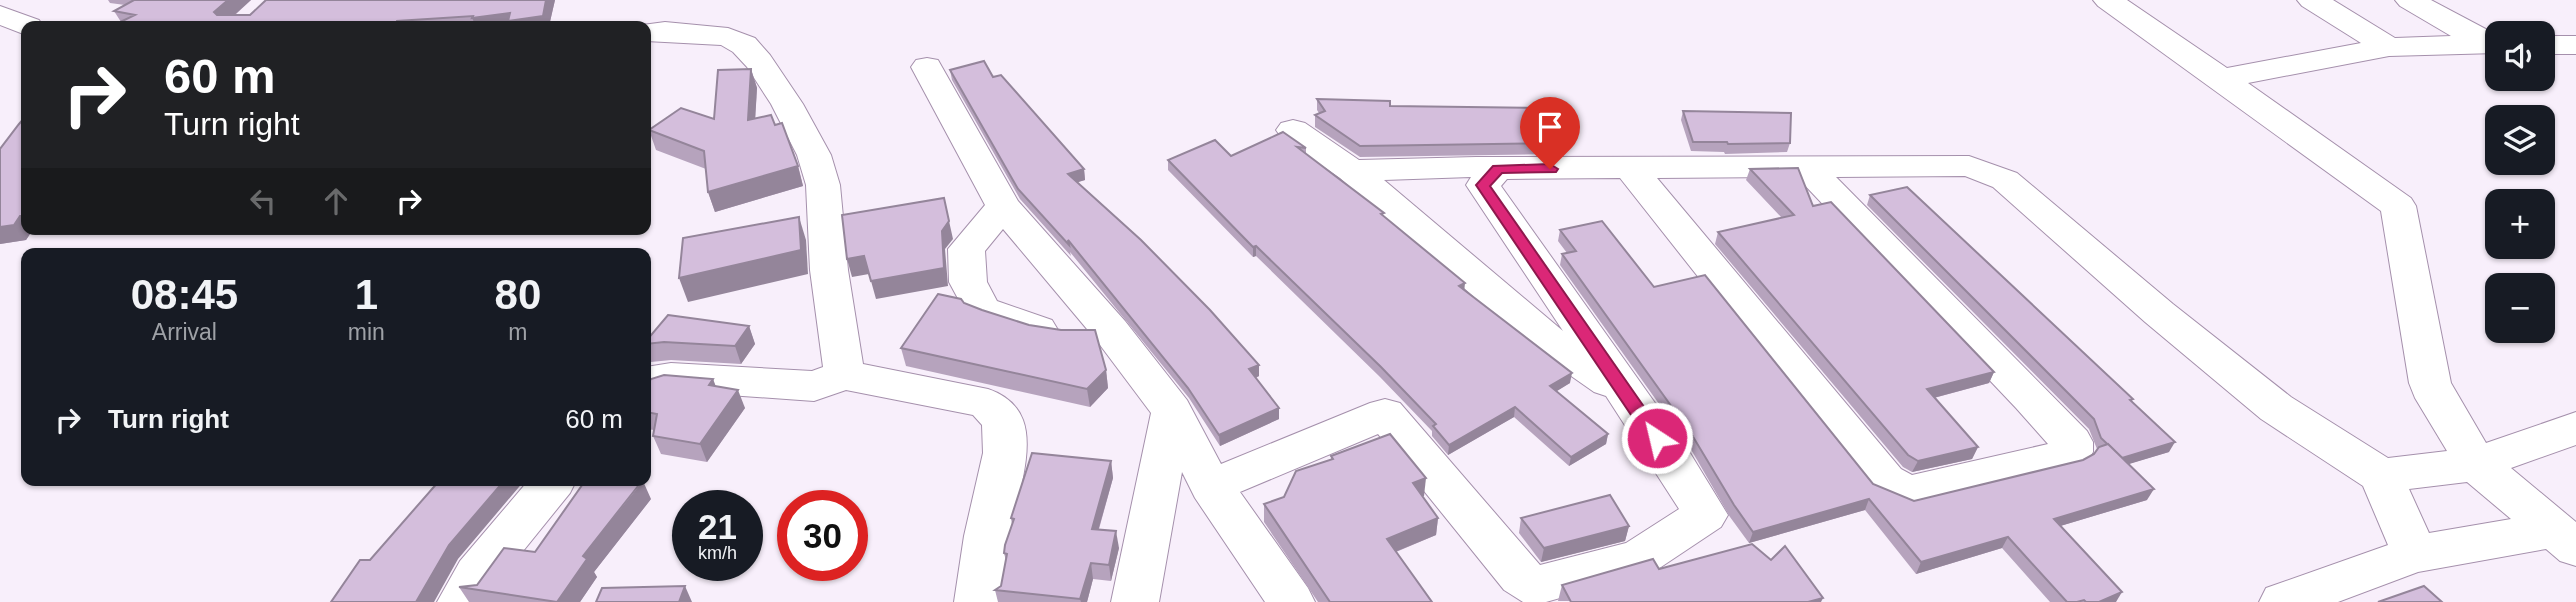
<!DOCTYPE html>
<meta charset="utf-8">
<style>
:root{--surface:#171b24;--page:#20242c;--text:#f1f3f6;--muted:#9ea1a6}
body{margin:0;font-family:Helvetica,sans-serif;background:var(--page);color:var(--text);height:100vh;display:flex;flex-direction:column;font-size:26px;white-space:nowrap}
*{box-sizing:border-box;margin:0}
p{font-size:23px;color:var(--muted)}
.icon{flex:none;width:38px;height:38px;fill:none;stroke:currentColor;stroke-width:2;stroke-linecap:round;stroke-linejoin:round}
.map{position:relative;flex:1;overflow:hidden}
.drawer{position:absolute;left:21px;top:248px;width:630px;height:238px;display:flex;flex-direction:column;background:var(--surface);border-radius:14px;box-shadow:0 2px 5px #0004}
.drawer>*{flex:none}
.top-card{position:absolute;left:21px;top:21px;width:630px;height:214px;border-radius:14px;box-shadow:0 2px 5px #0004;background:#202124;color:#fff;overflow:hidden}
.controls{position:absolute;left:2485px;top:21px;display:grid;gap:14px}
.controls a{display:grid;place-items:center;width:70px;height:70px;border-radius:14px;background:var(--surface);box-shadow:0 2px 5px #0004;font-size:35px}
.speed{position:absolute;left:672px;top:490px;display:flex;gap:14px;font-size:35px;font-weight:700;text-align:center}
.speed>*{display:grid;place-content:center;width:91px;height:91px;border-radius:50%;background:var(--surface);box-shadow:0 2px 5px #0004;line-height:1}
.speed small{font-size:18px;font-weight:400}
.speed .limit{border:10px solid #d22;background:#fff;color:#111}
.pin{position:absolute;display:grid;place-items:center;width:60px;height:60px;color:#fff;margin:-72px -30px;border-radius:50% 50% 50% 0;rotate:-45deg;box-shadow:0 0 7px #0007}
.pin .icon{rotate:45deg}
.me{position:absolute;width:77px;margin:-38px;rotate:325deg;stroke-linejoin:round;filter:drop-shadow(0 0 5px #0008)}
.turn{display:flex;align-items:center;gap:24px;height:147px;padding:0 28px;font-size:32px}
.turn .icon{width:91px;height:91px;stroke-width:2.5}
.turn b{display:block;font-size:49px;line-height:60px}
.lanes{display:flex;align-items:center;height:66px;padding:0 28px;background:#0003;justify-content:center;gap:35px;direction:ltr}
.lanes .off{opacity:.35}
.eta{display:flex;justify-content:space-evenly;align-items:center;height:119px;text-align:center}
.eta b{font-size:42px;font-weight:600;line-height:49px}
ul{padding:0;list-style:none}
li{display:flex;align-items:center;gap:21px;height:105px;padding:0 28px}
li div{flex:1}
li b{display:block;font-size:26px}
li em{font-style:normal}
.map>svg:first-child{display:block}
</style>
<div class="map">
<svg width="2576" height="602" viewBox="0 0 2576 602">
<rect width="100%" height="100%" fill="#f8effb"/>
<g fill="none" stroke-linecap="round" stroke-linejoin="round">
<g stroke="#a590ac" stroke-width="2">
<g id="minor">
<path d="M2093 0H2127L2227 68 2361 43 2302 6 2297 0H2333L2395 38 2451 36 2400 6 2395 0H2431L2497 35V53L2389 56 2248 83 2411 198 2416 206 2451 383 2486 443 2576 412V445L2511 468 2576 522V566L2560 561 2546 549 2418 572 2338 602H2259L2266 588 2388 545 2363 486 2261 419 2145 322 1993 187 1965 176 1836 177 2087 431 2093 442V452L2086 463 2076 469 1908 510 1869 493 1620 178 1507 179 1501 186 1687 448 1728 515 1721 527 1655 571 1546 602H1523L1504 590 1378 434 1240 492 1308 588 1315 602H1265L1195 498 1182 472 1159 602H1111L1151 413 1097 341 1003 229 985 251 987 282 997 301 1052 320 1058 330 1052 340 1038 343 969 319 949 282 948 249 985 205 911 67 916 60 927 58 938 60 1018 201 1125 321 1187 400 1221 464 1370 403 1385 399 1400 403 1540 565 1626 543 1679 509 1606 396 1594 392 1534 350 1340 178 1281 137 1276 130 1281 123 1293 120 1305 123 1359 160 1476 157 1969 156 2017 173 2173 304 2291 397 2388 458 2447 451 2415 398 2409 383 2381 211 2098 6ZM1471 177 1466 185 1563 331 1384 180ZM1797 177 2016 408 2048 444 1912 475 1901 469 1657 178ZM2467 482 2511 519 2429 533 2409 489Z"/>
<path d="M0 6 39 20 43 26H26V35L0 25Z"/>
<path d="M665 22 728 28 755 38 770 55 803 104 831 155 840 185 848 270 863 364 988 389C1003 394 1017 404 1023 420 1035 452 1015 504 1010 537 1006 559 1004 580 1002 602H954L964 536 983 453 982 425 973 415 846 390 814 401 671 391 646 397V367L671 363 812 371 823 367 810 270 806 185 797 155 771 104 747 67 733 52 721 45 646 41V26H635Z"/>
<rect x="2543" y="36" width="33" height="18"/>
<path d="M528 481H576L570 493 494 587 486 602H437L460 561Z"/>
</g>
</g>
<use href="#minor" fill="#fff" fill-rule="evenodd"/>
</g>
<g fill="#b6a3bd">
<path d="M108 0H251L235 15 555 0 549 26H112L121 22 114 11 125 5 110 3Z"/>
<path d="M751 69 757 88 755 118 775 125 798 166 803 186 715 212 708 192 706 169 656 150 649 130 714 119Z"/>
<path d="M950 70 993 77 1084 169 1085 180 1077 182 1259 365V376L1256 378 1279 419 1220 446 1189 398 1070 252 1071 256 1020 199 952 80Z"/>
<path d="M1317 99 1390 106 1552 143 1550 154 1360 157 1315 127V115L1319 113 1317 110Z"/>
<path d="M1683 111 1790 143 1787 152 1725 154 1724 152 1691 151 1681 120Z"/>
<path d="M26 116V229H88L32 231 26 240 0 244Z"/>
<path d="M1283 132 1306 148V154L1383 216 1465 291 1570 383 1556 391 1608 434 1606 444 1569 466 1514 417 1448 455 1432 436V431L1380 377 1256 256 1253 257 1168 170V160L1231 156Z"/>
<path d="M1750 169 1813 206 1994 372 1989 383 1934 398 1978 447 1972 459 1912 472 1903 467 1715 244 1718 232 1782 218 1746 180Z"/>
<path d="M1870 195 2132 401 2169 452 2128 464 2147 500 2060 526 2116 602H2050L2002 548 1916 574 1865 510 1749 543 1730 517 1689 446 1560 265 1562 254 1567 253 1558 241 1560 230 1654 287 1873 484 1914 501 2083 460 2094 454 2097 449 2089 429 1867 205Z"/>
<path d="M964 303 982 310 1106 370 1108 388 1090 407 906 366 901 348Z"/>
<path d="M749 326 755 344 741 364 671 360 651 362 646 349V341Z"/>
<path d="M713 379 715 386 745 408 707 462 661 454 653 436 654 430 646 429V385Z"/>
<path d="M1331 456 1424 496H1422L1438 518 1436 535 1396 552 1432 602H1318L1264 522V504L1284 497 1331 460Z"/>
<path d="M1111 461 1113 478 1099 529 1119 548 1111 581 1093 579 1087 602H998L995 590 1001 586 1006 561 1004 553 1012 525 1011 518Z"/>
<path d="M651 499 594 572 597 577 580 602H469L459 587 477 585 535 552Z"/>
<path d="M1521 518 1629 526 1625 541 1541 562 1519 533Z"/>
<path d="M1659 569 1821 602 1558 601 1562 585Z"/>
</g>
<g fill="#94859a">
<path d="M228 0H251L222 26 214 12Z"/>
<path d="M546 0H555L549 26H476L472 18 510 13Z"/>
<path d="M751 69 757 88 754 139 748 120Z"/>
<path d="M798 166 803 186 715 212 708 192Z"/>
<path d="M1084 169 1085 180 1069 185 1068 174Z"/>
<path d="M20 216 26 224V229H31L32 231 26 240 0 244V227Z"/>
<path d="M799 217 806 240 808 274 688 302 679 278Z"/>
<path d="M949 221 953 239 945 249 948 286 876 299 871 281 942 231Z"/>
<path d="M1256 246V256L1253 257V247Z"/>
<path d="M864 256 869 274 852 277 847 259Z"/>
<path d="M1465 283 1464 293 1459 286Z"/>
<path d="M749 326 755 344 741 364 735 346Z"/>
<path d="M1259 365V376L1250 380 1249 369Z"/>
<path d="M1106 370 1108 388 1090 407 1087 389Z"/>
<path d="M1994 372 1989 383 1922 401 1927 389Z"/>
<path d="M1572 373 1570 383 1549 396 1550 386Z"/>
<path d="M713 379 720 397 709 385Z"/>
<path d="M738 390 745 408 707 462 700 444Z"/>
<path d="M1515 407 1514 417 1448 455 1449 445Z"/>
<path d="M1279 408V419L1220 446 1219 435Z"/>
<path d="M1608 434 1606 444 1569 466 1571 457Z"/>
<path d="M2175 442 2169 452 2116 468 2122 458Z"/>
<path d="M1978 447 1972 459 1912 472 1918 461Z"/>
<path d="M1111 461 1113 478 1094 545 1092 529Z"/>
<path d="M1426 478 1424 496 1411 501 1413 483Z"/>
<path d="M504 481H524L458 559 434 602H416L449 545Z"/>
<path d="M643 481 651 499 594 572 597 577 580 602H557L583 556Z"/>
<path d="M2154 489 2147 500 2047 530 2054 519Z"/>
<path d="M1869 499 1865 510 1749 543 1753 532Z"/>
<path d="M1438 518 1436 535 1385 556 1387 539Z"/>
<path d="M1629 526 1625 541 1541 562 1544 548Z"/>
<path d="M1116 531 1119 548 1111 581 1109 565Z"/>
<path d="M2008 537 2002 548 1916 574 1921 562Z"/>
<path d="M1091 563 1093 579 1087 602H1081L1080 599Z"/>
<path d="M685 586 692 602H679Z"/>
<path d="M2122 592 2116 602H2099Z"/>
<path d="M1823 598 1821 602H1808Z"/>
</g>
<g fill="#d4bedc" stroke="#94859a" stroke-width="2">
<path d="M134 0H228L214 12 217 15H250L266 0H546L543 16 508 21 510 13 472 18 473 16 397 21 396 26H112L135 15 114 11Z"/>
<path d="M984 61 993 77 1001 75 1084 169 1068 174 1141 240 1210 310 1259 365 1249 369 1279 408 1219 435 1188 388 1068 240 1069 245 1018 189 950 70Z"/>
<path d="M751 69 748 120 771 115 775 125 782 123 798 166 708 192 704 151 649 130 681 108 714 119 718 70Z"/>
<path d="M1317 99 1390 101V106L1545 108 1552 143 1360 146 1315 115 1325 111Z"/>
<path d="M1683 111 1791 113 1790 143 1728 144 1727 142H1693Z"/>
<path d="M26 116V216H20L14 225 0 227V149L19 124Z"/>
<path d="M1283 132 1306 148 1297 147 1384 213 1381 214 1465 283 1459 286 1572 373 1550 386 1608 434 1571 457 1515 407 1449 445 1433 426 1436 424 1381 367 1256 246 1253 247 1168 160 1215 140 1231 156Z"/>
<path d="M1798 168 1813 206 1831 202 1994 372 1927 389 1978 447 1918 461 1908 455 1718 232 1794 215 1750 169Z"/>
<path d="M1907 187 2133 399 2130 400 2175 442 2122 458 2101 438 2094 419 1870 195Z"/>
<path d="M944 198 949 221 942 231 944 268 871 281 864 256 847 259 842 215Z"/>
<path d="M799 217 801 250 679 278 683 238Z"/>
<path d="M1602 221 1654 287 1705 275 1873 484 1914 501 2083 460 2094 454 2099 447 2108 444 2154 489 2054 519 2122 592 2099 602H2086L2084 600 2077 602H2067L2008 537 1921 562 1869 499 1753 532 1734 505 1692 435 1562 254 1576 251 1560 230Z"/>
<path d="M347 252 345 254H299Z"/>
<path d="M938 294 961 299 964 303 982 310 1029 325 1061 330H1095L1106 370 1087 389 901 348Z"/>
<path d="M668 315 749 326 735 346 664 342 646 344V341Z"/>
<path d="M664 375 713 379 709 385 738 390 700 444 653 436 657 414 646 412V385L651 379Z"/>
<path d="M1390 434 1426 478 1413 483 1438 518 1387 539 1432 602H1330L1264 504 1284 497 1296 471 1333 459 1331 456Z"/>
<path d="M1032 453 1111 461 1092 529 1116 531 1109 565 1091 563 1080 599 995 590 1001 586 1007 554 1004 553 1005 545 1014 519 1011 518Z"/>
<path d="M439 481H504L449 545 416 602H331L360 560H370Z"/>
<path d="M585 481H642L583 556 587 559 557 602 459 587 477 585 504 548 535 552Z"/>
<path d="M1610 495 1629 526 1544 548 1521 518Z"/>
<path d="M1752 544 1771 560 1785 546 1823 598 1808 602H1571L1562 585 1653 559 1659 569Z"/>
<path d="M685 586 679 602H596L602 588Z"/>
<path d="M2424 586 2442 602H2378Z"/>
</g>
<path fill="#db2777" stroke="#8e194d" stroke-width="2" d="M1550 164 1558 169 1556 172 1502 173 1490 186 1663 434 1666 438 1663 443H1650L1476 185 1493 166Z"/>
</svg>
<div class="controls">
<a><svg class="icon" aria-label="sound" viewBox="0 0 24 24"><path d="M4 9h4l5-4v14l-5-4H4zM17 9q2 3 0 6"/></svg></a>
<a><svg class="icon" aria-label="layers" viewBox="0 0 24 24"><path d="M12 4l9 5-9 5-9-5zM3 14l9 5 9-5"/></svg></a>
<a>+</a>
<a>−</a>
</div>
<div class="speed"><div>21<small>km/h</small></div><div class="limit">30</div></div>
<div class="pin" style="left:1550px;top:169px;background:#d93025"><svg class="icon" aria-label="arrive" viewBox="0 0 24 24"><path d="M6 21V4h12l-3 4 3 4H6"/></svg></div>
<svg class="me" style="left:1657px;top:438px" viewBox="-20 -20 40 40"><circle r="17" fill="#db2777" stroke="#fff" stroke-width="3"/><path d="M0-11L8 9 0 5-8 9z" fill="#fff"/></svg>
<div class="top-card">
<div class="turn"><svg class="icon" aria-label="right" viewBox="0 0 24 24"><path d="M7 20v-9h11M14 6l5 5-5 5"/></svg><div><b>60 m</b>Turn right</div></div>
<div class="lanes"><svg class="icon off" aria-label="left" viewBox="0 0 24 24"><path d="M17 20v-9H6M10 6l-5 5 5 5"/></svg><svg class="icon off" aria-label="ahead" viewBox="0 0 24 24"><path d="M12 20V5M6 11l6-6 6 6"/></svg><svg class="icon" aria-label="right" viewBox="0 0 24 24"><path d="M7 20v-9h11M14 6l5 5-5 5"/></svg></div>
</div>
<section class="drawer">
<div class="eta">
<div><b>08:45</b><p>Arrival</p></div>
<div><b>1</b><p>min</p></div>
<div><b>80</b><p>m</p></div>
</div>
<ul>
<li><svg class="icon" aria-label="right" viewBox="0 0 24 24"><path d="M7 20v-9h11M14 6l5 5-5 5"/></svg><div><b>Turn right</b></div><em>60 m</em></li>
</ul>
</section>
</div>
